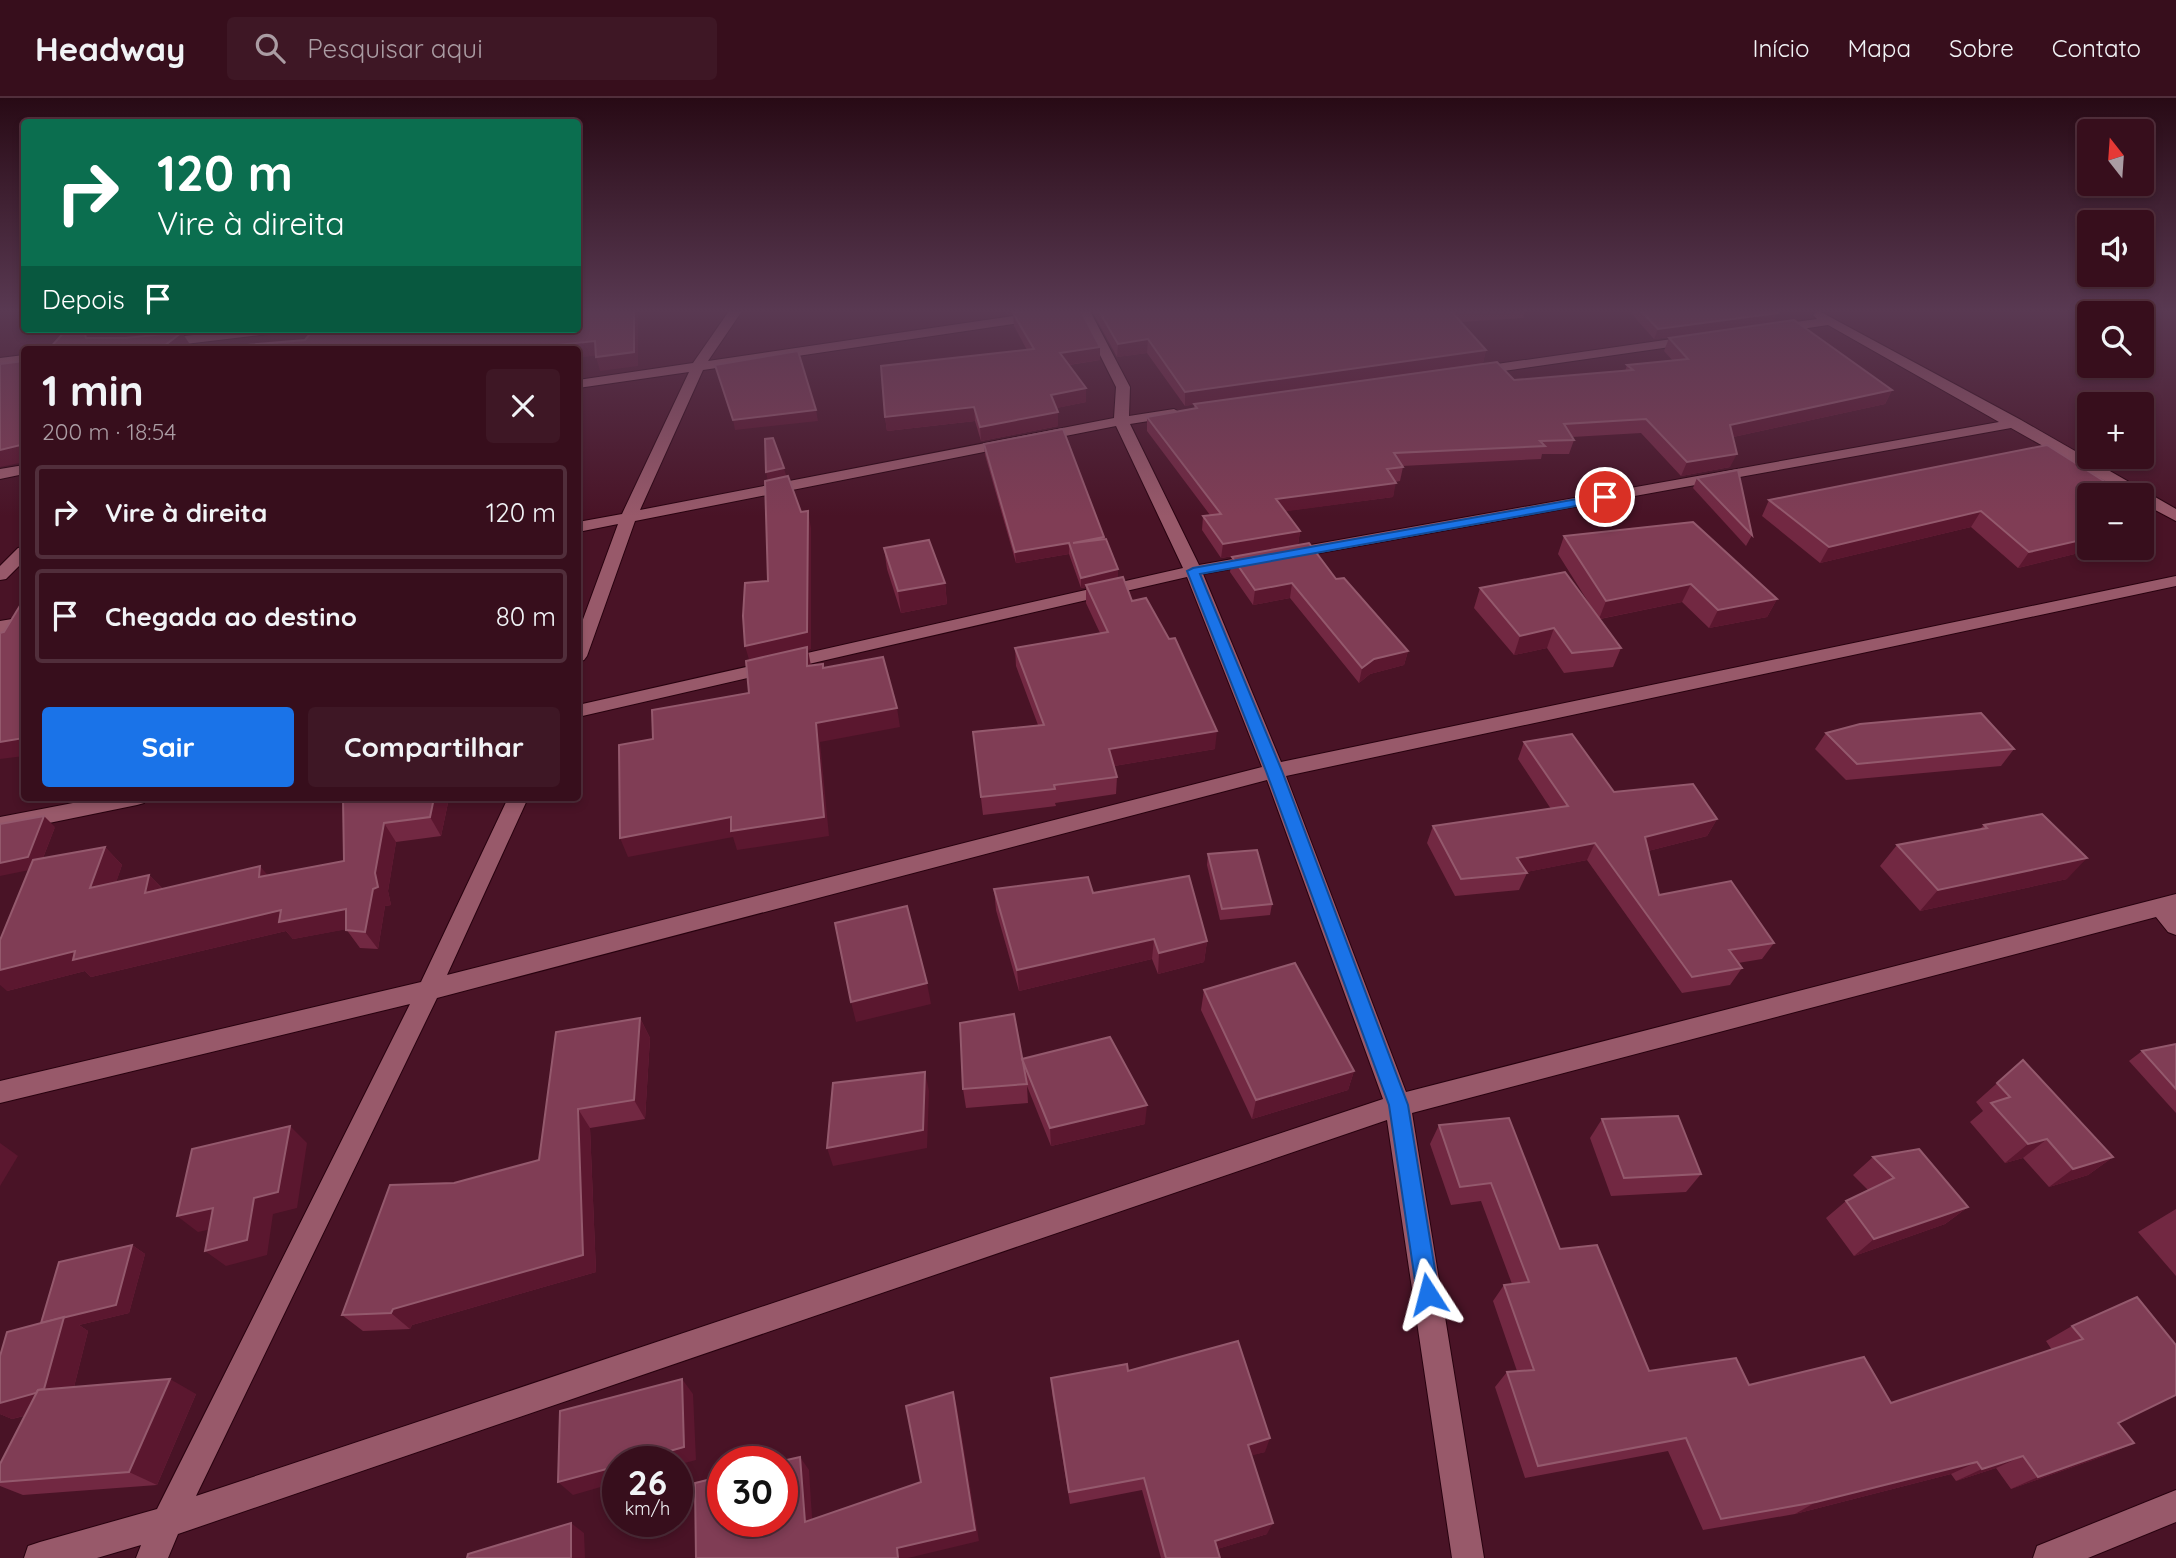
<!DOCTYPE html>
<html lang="pt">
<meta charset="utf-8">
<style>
:root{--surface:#370e1c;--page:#3e1725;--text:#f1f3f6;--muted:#aa9ca3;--line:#512e3b;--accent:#1a73e8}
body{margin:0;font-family:Quicksand,sans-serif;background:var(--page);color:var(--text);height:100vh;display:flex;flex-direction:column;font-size:26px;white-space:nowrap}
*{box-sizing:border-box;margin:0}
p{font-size:23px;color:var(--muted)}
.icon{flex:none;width:38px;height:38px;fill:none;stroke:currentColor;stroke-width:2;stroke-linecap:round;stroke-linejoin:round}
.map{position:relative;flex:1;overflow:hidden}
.side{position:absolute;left:21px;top:248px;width:560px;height:455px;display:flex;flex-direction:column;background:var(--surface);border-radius:7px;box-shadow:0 4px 10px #0003,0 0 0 2px var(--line)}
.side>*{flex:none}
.top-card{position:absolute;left:21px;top:21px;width:560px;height:214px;border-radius:7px;box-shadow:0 4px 10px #0003,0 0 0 2px var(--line);background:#0b6e4f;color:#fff;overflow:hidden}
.needle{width:46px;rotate:343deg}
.tools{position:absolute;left:2077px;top:21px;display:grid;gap:14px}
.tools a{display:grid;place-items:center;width:77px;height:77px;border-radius:7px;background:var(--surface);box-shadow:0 4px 10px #0003,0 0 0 2px var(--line);font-size:35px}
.speed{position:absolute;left:602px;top:1348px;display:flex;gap:14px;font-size:35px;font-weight:700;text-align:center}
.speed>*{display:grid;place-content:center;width:91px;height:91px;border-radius:50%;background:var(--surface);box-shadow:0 4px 10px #0003,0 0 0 2px var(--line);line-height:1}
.speed small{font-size:18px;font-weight:400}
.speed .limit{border:10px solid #d22;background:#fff;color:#111}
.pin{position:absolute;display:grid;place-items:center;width:60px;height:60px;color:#fff;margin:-30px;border:4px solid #fff;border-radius:50%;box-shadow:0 2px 7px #0007}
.me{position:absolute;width:77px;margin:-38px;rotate:351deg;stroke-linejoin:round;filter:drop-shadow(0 0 5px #0008)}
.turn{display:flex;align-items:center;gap:24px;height:147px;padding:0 21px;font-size:32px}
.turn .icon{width:91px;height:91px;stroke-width:2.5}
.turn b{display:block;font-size:49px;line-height:60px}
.then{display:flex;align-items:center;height:66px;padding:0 21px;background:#0003;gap:14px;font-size:26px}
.round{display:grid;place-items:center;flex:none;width:74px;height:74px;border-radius:7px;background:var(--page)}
.headline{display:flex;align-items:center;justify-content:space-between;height:119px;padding:0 21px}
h1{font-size:42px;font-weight:700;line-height:52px}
.primary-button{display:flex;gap:14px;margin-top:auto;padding:14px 21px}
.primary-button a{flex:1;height:80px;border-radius:7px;background:var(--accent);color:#fff;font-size:28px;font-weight:700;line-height:80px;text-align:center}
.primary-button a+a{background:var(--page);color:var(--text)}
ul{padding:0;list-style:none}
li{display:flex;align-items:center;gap:21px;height:94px;margin:0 14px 10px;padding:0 7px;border:4px solid var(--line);border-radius:7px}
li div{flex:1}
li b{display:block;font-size:26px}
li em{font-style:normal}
header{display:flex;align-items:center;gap:42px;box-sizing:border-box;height:98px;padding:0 35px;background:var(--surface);border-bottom:2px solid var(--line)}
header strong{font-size:33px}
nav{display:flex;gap:38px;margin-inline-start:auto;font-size:24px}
.search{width:490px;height:63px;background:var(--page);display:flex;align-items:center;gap:18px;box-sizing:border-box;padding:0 24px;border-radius:7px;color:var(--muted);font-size:26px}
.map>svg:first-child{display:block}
</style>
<header>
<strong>Headway</strong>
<div class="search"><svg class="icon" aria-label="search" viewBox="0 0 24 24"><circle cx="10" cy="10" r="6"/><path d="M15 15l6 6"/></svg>Pesquisar aqui</div>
<nav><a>Início</a><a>Mapa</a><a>Sobre</a><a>Contato</a></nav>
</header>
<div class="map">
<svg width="2176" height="1460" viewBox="0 0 2176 1460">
<rect width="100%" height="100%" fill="#491326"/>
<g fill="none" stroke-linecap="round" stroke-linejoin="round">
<g stroke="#28020f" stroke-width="2">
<g id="minor">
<path d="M729 213H742L708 263 1040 214 1046 218 1040 222 703 272 640 412 1114 320 1116 289 1078 213H1090L1130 289 1129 318 1174 311 1181 315 1174 319 1130 326 1199 467 1999 324 1828 227 1774 235 1767 231 1774 227 1817 221 1813 217 1819 213 2021 322 2176 411V423L2142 405V397H2130L2011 330 1203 476 1281 664 2176 478V488L1286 678 1406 994 2176 796V837L2168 834 2156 819 1412 1015 1484 1460H1452L1387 1022 178 1436 168 1460H136L141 1447 97 1460H24L28 1448 40 1444 157 1411 410 906 0 1005V983L421 884 508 700H528L447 877 1262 669 1187 479 578 619V607L1183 470 1116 328 635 423 587 558 584 562 578 564V535L618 426 578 434V424L622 416 689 274 578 290V282L693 265ZM1267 682 1383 1001 196 1398 437 900Z"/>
<path d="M243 231H283L276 235 135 252H95L102 248Z"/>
<path d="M1693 238 1700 242 1698 245 1476 277 1469 273 1476 269Z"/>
<path d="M24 257V265L0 268V260Z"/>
<path d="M24 367V376L0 381V371Z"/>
<path d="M24 449V463L6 481 0 482V468L18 450Z"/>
<path d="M24 519V530L0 535V523Z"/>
<path d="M99 700H147L144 705 137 707 0 735V719Z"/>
<path d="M2176 1392V1424L2088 1460H2033L2037 1448Z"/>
</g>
</g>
<use href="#minor" fill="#98596a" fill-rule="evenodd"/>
</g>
<g fill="#722842">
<path d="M1005 213H1081L1100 262 1069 267 1086 290V304L1056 310 1058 328 981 343 975 323 887 333 885 319 1027 252 1014 228 1013 216 1007 217Z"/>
<path d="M1092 213H1525L1523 220 1461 224 1486 252 1483 265 1514 282 1625 273 1627 267 1673 263 1664 253 1669 240 1892 292 1885 306 1733 339 1730 369 1681 378 1641 335 1572 339 1574 342 1569 356H1542L1541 361 1402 368 1403 369 1400 383 1395 384 1393 399 1285 413 1300 433 1298 447 1221 460 1202 432 1203 418 1210 417 1147 333V319L1194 311V306L1185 308 1147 255 1117 259Z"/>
<path d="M1629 213H1775L1773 225 1654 241Z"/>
<path d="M984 346 1104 439 1118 471V480L1132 503 1215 651 1114 668 1117 679 1116 696 1055 705 1056 708 983 717 973 634 1038 627 1016 568 1015 550 1100 535 1086 505V489L1081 490 1069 456 1016 465 985 357Z"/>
<path d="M2047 347 2090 450H2099L2018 470 1971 429 1820 465 1762 418 1769 402Z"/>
<path d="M1697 380 1752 437 1746 448 1693 390Z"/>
<path d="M1564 438 1777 501 1767 519 1709 530 1682 504 1600 521 1621 550 1613 569 1564 575 1547 550 1514 557 1474 510 1480 490 1592 510 1558 456Z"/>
<path d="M884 450 945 485 947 506 901 515 887 471Z"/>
<path d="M1232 459 1336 481 1408 553 1404 567 1370 576 1359 585 1290 500 1253 507 1230 474Z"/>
<path d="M1826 635 2014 651 2001 668 1846 682 1815 651Z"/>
<path d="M1524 644 1614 694 1717 721 1707 738 1648 753 1659 797 1774 845 1762 861 1738 865 1742 870 1730 887 1682 895 1587 762 1526 774 1527 775 1519 792 1455 798 1427 745 1433 728 1551 711 1518 661Z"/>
<path d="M343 700H449L441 738 396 744 388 793 391 807 385 808 378 851 360 850 346 831 293 841 286 833 91 879 85 873 7 893 29 772 55 729 43 760 105 749 122 767 116 784 149 777 163 791 268 777 344 763Z"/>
<path d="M1984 727 2067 781 1920 813 1880 768 1897 747 1980 731Z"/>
<path d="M1208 756 1272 806 1270 817 1220 822 1207 767Z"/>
<path d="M994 791 1093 795 1207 843 1204 864 1158 876 1152 861 1019 893 996 812Z"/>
<path d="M1204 892 1354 973 1348 992 1252 1021 1201 912Z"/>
<path d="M640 920 650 940 645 1021 590 1030 596 1174 412 1227 410 1231 363 1233 342 1217 454 1085 539 1062Z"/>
<path d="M2176 946V1015L2129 963 2142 953Z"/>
<path d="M1022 961 1145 1026 1051 1048 1027 988 1028 1005 966 1010 963 991Z"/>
<path d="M2023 962 2113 1059 2088 1077 2049 1089 2023 1060 2005 1065 1970 1024 1983 1013 1976 1004Z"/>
<path d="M1602 1021 1701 1076 1686 1094 1611 1098 1590 1040Z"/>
<path d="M1439 1027 1560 1151 1649 1273 1891 1305 2052 1252 2046 1243 2072 1228 2137 1199 2118 1325 2134 1345 2104 1358 2011 1391 1996 1370 1956 1383 1951 1376 1795 1416 1703 1432 1668 1353 1525 1380 1495 1289 1507 1274 1517 1273 1493 1203 1504 1187 1512 1186 1481 1103 1451 1107 1430 1046Z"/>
<path d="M1873 1059 1968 1109 1945 1126 1854 1158 1826 1120 1846 1103 1868 1092 1853 1077Z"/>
<path d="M2176 1111V1178L2138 1134Z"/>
<path d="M132 1147 145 1156 129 1215 79 1227 88 1233 74 1289 196 1296 157 1387 23 1397 0 1388V1366L24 1318 12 1321 0 1316V1258L41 1225Z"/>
<path d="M1128 1273 1265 1354 1251 1357 1267 1436 1217 1451 1220 1460H1161L1142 1392 1070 1406 1052 1295 1051 1280Z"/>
</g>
<g fill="#5b172f">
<path d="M634 213H638V268L600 273 596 259Z"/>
<path d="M1007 213H1031L1007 217Z"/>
<path d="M1778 215 1773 225 1654 241 1658 231Z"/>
<path d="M93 231H212L210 232 183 236 191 248 186 252H159L86 240 85 236Z"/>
<path d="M1148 241 1147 255 1117 259 1118 246Z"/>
<path d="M595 243 600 257 578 260V252H509Z"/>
<path d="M1100 249V262L1060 268V255Z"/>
<path d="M1486 252 1483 265 1185 308V294Z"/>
<path d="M1086 290V304L1052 311 1051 297Z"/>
<path d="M1892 292 1885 306 1724 341 1730 327Z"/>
<path d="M974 309 975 323 887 333 885 319Z"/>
<path d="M816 312 818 323 735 332 733 322Z"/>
<path d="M1058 314V328L981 343 980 329Z"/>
<path d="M24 341V364L0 369V352Z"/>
<path d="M1737 356 1730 369 1681 378 1687 364Z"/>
<path d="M784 370 787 381 768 384 766 374Z"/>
<path d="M1396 385 1393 399 1274 415 1276 401Z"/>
<path d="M808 413 811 430V551L808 552 811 568 750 565 745 548Z"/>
<path d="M1981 413 1971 429 1820 465 1829 449Z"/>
<path d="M1300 433 1298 447 1221 460 1223 446Z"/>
<path d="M2090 440V450H2099L2018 470 2029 454Z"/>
<path d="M1069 445V456L1016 465 1015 454Z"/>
<path d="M1118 471V482L1081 490V480Z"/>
<path d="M945 485 947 506 901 515 898 493Z"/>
<path d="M1292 485 1290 500 1253 507 1255 492Z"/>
<path d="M1691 486 1682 504 1599 521 1606 503Z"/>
<path d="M1777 501 1767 519 1709 530 1718 512Z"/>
<path d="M1554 530 1547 550 1514 557 1520 538Z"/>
<path d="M1408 553 1404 567 1370 576 1359 585 1362 570 1374 561Z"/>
<path d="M897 610 900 629 820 644 829 738 737 752 733 739 628 759 620 740 816 625Z"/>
<path d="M1217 633 1215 651 1108 669 1109 651Z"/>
<path d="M24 640V658L0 661V644Z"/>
<path d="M434 700H449L441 738 430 719Z"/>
<path d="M44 718 55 729 39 770 0 778V765Z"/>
<path d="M1717 721 1707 738 1636 756 1645 739Z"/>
<path d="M384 725 396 744 388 793 391 807 385 808 378 851 365 834Z"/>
<path d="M1595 745 1587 762 1516 776 1517 760Z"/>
<path d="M105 749 122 767 108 808 90 790Z"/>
<path d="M2087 760 2067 781 1920 813 1938 792Z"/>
<path d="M260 768 275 786 259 779Z"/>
<path d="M149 777 166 795H145Z"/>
<path d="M346 811 359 829 293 841 286 833 91 879 85 873 7 893 0 887V872L75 853 281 812Z"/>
<path d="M1154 841 1152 861 1019 893 1017 872Z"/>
<path d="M1207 843 1204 864 1158 876 1159 855Z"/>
<path d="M927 885 931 906 856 924 851 904Z"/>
<path d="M640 920 650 940 645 1021 634 1002Z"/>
<path d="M1354 973 1348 992 1252 1021 1256 1002Z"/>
<path d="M925 974 929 993 927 1050 833 1068 827 1050Z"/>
<path d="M1147 1007 1145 1026 1051 1048 1050 1030Z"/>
<path d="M578 1011 590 1030 596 1174 412 1227 410 1231 391 1215 393 1211 583 1157Z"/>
<path d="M290 1028 307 1045 297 1110 273 1116 267 1157 226 1168 205 1153 254 1100Z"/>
<path d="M2047 1041 2023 1060 2005 1065 2028 1046Z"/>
<path d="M0 1045 18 1058 0 1088Z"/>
<path d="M2113 1059 2088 1077 2049 1089 2073 1071Z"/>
<path d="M1968 1109 1945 1126 1854 1158 1874 1141Z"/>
<path d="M213 1110 234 1126 198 1134 177 1118Z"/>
<path d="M132 1147 145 1156 129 1215 79 1227 88 1233 70 1305 12 1321 0 1316V1305L63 1220Z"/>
<path d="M170 1281 196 1296 157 1387 129 1374Z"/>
<path d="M682 1281 693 1296 696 1362 677 1367V1363H634Z"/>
<path d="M953 1294 957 1309 979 1443 908 1460H898L897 1450Z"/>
<path d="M1270 1340 1265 1354 1243 1360 1248 1347Z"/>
<path d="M2134 1345 2104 1358 2011 1391 2038 1379Z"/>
<path d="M2023 1358 1996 1370 1956 1383 1982 1371Z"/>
<path d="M800 1359 809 1372 813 1435 805 1424Z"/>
<path d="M1977 1364 1951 1376 1795 1416 1816 1404Z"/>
<path d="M618 1368V1384L573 1397 558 1384Z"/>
<path d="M571 1425 584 1435 585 1460H571Z"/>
<path d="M1273 1425 1267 1436 1211 1453 1215 1443Z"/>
</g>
<g fill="#803d55" stroke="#94596d" stroke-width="2">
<path d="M578 213H634V254L596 259 595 243 509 252H231L235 248 305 242 314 231H578Z"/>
<path d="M1027 213H1081L1100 249 1060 255 1086 290 1051 297 1058 314 980 329 974 309 885 319 881 268 1034 251 1013 215Z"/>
<path d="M1099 213H1451L1486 252 1185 294 1148 241 1118 246Z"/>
<path d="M1641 213H1775L1778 215 1658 231Z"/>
<path d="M1794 222 1892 292 1730 327 1737 356 1687 364 1646 321 1564 326 1574 342 1540 343 1545 348 1394 355 1403 369 1387 371 1396 385 1276 401 1300 433 1223 446 1203 418 1221 416 1147 319 1197 310 1194 306 1497 264 1514 282 1633 272 1627 267 1688 261 1669 240Z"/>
<path d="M67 231H95L85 236 86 240H126L182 234 159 252H48Z"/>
<path d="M798 253 816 312 733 322 715 267Z"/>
<path d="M24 263V341L21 347 0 352V266Z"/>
<path d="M1063 331 1104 439 1073 445 1106 441 1118 471 1081 480 1069 445 1015 454 984 346Z"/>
<path d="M773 340 784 370 766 374 765 341Z"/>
<path d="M2047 347 2126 397H2090V440L2029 454 1981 413 1829 449 1769 402Z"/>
<path d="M1738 372 1752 437 1697 380Z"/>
<path d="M788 378 801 414 808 413 807 534 745 548 743 518 745 485 768 483 765 383Z"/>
<path d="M1693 424 1777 501 1718 512 1691 486 1606 503 1564 438Z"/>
<path d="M929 442 945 485 898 493 884 450Z"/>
<path d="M1309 445 1336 481 1344 480 1408 553 1374 561 1362 570 1292 485 1255 492 1232 459Z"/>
<path d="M1565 474 1621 550 1572 555 1554 530 1520 538 1480 490Z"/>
<path d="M1123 479 1132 503 1146 500 1169 541 1175 540 1217 633 1109 651 1117 679 1054 687 1055 691 981 699 973 634 1044 627 1015 550 1108 534 1086 487Z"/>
<path d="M24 501V640L0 644V535L4 534Z"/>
<path d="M807 549V568L823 566V570L883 559 897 610 816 625 824 719 731 733V719L620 740 619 647 653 641 652 612 749 595 746 563Z"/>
<path d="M1981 615 2014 651 1857 666 1826 635 1860 626Z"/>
<path d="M1572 636 1614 694 1693 686 1717 721 1645 739 1659 797 1731 783 1774 845 1729 852 1742 870 1692 879 1595 745 1517 760 1527 775 1461 781 1433 728 1568 708 1524 644Z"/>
<path d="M343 700H434L430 719 384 725 375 775 378 789 373 791 365 834 346 832V811L279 824 281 812 73 862 75 853 0 872V842L33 762 105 749 90 790 149 777 145 795 260 768 259 779 344 763Z"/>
<path d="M2042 716 2087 760 1938 792 1897 747 1987 730 1984 727Z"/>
<path d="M44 718 28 759 0 765V726Z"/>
<path d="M1257 752 1272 806 1222 811 1208 756Z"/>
<path d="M1189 778 1207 843 1159 855 1154 841 1017 872 994 791 1088 779 1093 795Z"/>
<path d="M907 808 927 885 851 904 835 825Z"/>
<path d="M1295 865 1354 973 1256 1002 1204 892Z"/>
<path d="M1014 916 1027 986 963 991 960 925Z"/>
<path d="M640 920 634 1002 578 1011 583 1157 393 1211 391 1215 342 1217 390 1087 454 1085 539 1062 556 934Z"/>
<path d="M1110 939 1147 1007 1050 1030 1022 961Z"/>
<path d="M2176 946V991L2142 953Z"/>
<path d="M2023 962 2113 1059 2073 1071 2047 1041 2028 1046 1991 1005 2010 999 1997 985Z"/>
<path d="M925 974 923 1032 827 1050 833 985Z"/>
<path d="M1678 1018 1701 1076 1624 1080 1602 1021Z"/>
<path d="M1509 1020 1560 1151 1597 1147 1649 1273 1736 1260 1749 1287 1864 1259 1891 1305 2083 1241 2072 1228 2137 1199 2176 1247V1297L2118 1325 2134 1345 2038 1379 2023 1358 1982 1371 1977 1364 1816 1404 1721 1421 1686 1340 1538 1368 1507 1274 1534 1272 1504 1187 1529 1184 1491 1085 1460 1089 1439 1027Z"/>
<path d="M290 1028 278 1094 254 1100 247 1142 205 1153 213 1110 177 1118 192 1051Z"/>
<path d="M1919 1051 1968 1109 1874 1141 1846 1103 1894 1080 1873 1059Z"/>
<path d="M132 1147 116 1207 41 1225 59 1164Z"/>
<path d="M64 1219 44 1291 38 1292 36 1295 0 1305V1258L7 1234Z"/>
<path d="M1238 1243 1270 1340 1248 1347 1273 1425 1215 1443 1220 1460H1166L1144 1380 1069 1394 1051 1280 1127 1266 1128 1273Z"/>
<path d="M170 1281 129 1374 0 1384V1366L38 1292Z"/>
<path d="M682 1281 684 1349 634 1363H618V1368L558 1384 560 1313Z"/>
<path d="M953 1294 975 1432 897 1450 898 1460H696L695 1385 723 1378V1423H782V1363L800 1359 805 1424 921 1384 906 1308Z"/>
<path d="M571 1425V1460H467L468 1456Z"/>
</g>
<linearGradient id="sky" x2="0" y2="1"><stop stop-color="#280a15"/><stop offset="0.51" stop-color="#593952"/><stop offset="1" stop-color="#593952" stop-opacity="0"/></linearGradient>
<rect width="2176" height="418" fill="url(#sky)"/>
<path fill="#1a73e8" stroke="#114b97" stroke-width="2" d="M1605 396 1609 397V402L1200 476 1282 673 1408 1007 1439 1196 1436 1203 1428 1207 1420 1203 1417 1196 1389 1007 1266 673 1187 473 1193 470Z"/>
</svg>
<div class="tools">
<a><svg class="needle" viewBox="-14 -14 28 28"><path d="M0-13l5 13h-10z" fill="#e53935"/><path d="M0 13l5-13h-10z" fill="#aa9ca3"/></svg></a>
<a><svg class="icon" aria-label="sound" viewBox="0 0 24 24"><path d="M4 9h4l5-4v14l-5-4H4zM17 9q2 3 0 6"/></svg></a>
<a><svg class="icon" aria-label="search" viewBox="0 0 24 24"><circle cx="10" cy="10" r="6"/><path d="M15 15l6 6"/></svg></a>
<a>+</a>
<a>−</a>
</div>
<div class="speed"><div>26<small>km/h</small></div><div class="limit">30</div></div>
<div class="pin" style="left:1605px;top:399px;background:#d93025"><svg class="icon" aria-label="arrive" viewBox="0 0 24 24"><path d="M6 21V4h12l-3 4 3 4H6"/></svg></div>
<svg class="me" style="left:1428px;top:1196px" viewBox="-20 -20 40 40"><path d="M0-17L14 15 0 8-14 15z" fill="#1a73e8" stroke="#fff" stroke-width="4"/></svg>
<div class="top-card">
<div class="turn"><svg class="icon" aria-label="right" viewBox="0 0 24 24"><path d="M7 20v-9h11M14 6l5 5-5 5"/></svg><div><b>120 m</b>Vire à direita</div></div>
<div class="then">Depois<svg class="icon" aria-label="arrive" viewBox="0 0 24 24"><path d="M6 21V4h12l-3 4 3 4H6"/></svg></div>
</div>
<section class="side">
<div class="headline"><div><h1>1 min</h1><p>200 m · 18:54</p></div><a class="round"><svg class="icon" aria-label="close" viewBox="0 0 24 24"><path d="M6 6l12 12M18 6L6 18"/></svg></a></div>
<ul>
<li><svg class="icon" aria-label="right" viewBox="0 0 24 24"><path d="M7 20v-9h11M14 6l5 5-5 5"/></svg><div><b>Vire à direita</b></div><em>120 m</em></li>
<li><svg class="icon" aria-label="arrive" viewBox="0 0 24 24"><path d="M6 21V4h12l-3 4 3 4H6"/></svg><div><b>Chegada ao destino</b></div><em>80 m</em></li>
</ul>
<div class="primary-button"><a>Sair</a><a>Compartilhar</a></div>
</section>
</div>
